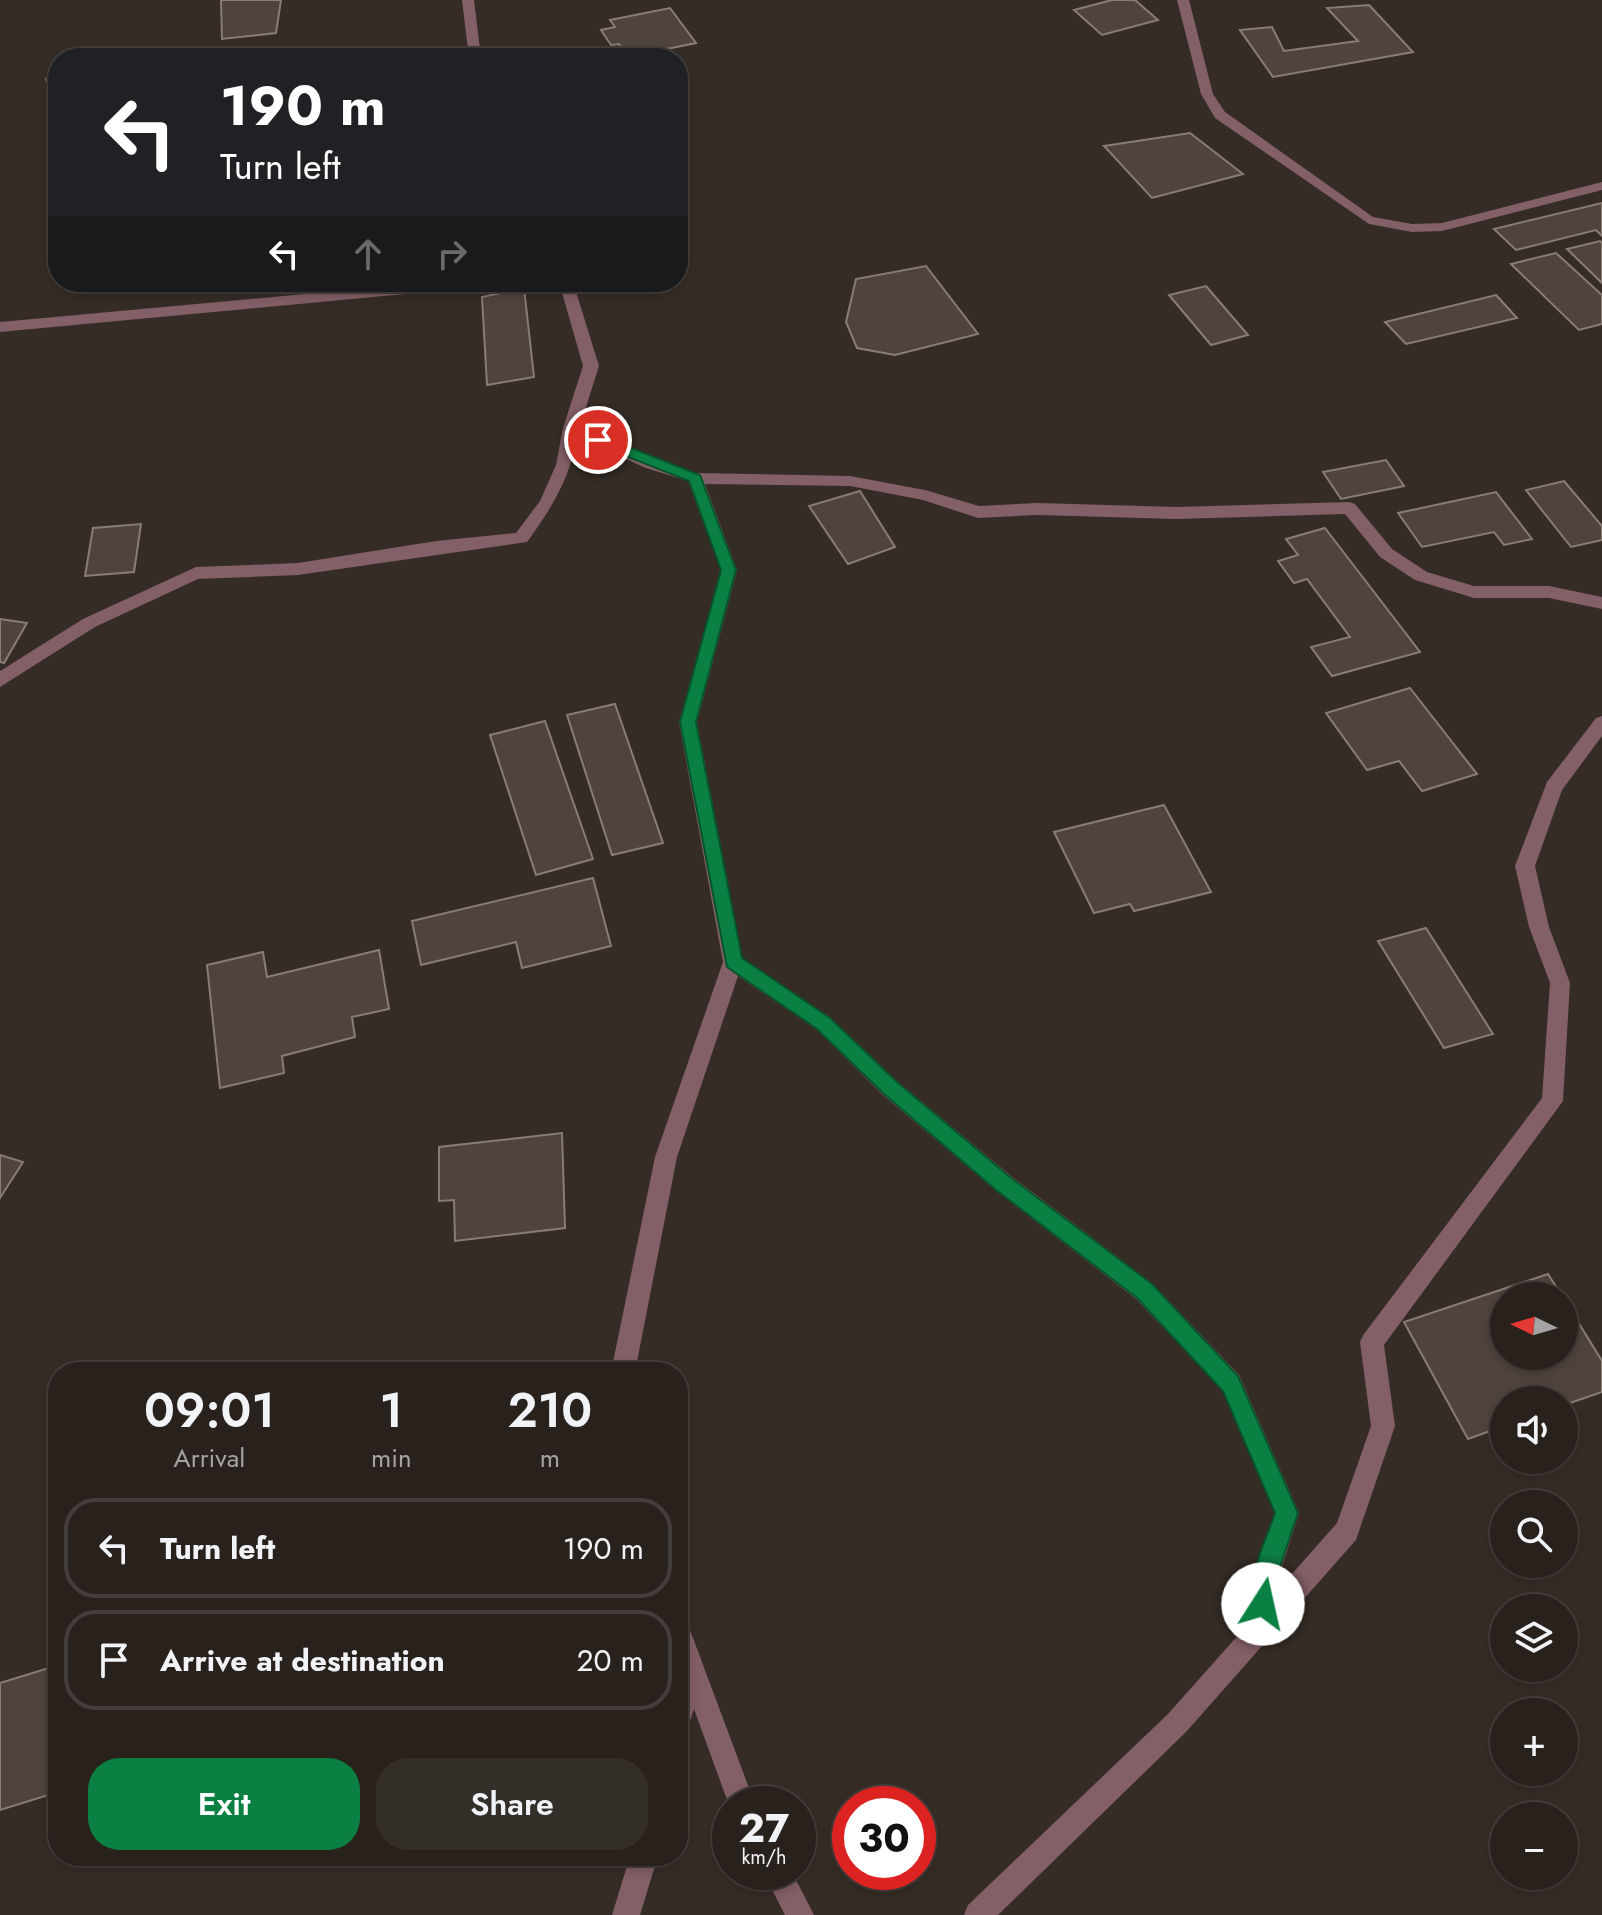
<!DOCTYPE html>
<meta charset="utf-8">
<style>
:root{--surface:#28211c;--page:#342e29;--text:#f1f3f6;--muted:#a5a3a3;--line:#443e3b;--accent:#0b8043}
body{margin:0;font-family:Jost,sans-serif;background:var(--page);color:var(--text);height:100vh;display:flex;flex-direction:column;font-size:30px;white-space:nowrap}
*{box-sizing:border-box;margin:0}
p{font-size:26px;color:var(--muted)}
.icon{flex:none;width:44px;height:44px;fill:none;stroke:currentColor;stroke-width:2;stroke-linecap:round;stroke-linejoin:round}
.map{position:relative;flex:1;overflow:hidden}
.side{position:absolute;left:48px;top:1362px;width:640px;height:504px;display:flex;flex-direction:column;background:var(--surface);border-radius:32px;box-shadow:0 4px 12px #0003,0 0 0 2px var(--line)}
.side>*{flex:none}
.guide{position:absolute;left:48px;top:48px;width:640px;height:244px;border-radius:32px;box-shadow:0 4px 12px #0003,0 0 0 2px var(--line);background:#202124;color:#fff;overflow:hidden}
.needle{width:52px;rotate:275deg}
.buttons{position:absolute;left:1490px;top:1282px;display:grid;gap:16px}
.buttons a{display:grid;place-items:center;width:88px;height:88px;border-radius:50%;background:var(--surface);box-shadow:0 4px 12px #0003,0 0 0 2px var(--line);font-size:40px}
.speed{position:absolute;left:712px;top:1786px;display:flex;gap:16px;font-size:40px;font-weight:700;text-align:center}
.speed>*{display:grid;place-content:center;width:104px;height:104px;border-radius:50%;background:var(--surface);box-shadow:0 4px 12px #0003,0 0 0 2px var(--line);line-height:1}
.speed small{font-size:20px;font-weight:400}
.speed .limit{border:12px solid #d22;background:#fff;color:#111}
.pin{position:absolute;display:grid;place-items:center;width:68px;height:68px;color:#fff;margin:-34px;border:4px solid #fff;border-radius:50%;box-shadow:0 2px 8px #0007}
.me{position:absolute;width:88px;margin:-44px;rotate:10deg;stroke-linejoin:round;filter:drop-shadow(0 0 6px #0008)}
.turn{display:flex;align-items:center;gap:28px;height:168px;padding:0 40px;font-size:36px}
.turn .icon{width:104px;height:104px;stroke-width:2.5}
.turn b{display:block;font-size:56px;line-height:68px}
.lanes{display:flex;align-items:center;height:76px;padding:0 40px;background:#0003;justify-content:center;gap:40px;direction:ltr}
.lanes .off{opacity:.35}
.eta{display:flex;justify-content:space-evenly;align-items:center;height:136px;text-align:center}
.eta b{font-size:48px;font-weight:600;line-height:56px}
.cta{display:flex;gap:16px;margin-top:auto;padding:16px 40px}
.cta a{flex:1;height:92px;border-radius:32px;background:var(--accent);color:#fff;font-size:32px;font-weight:600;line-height:92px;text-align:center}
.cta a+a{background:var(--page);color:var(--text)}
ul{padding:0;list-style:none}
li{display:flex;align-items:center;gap:24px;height:100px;margin:0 16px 12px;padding:0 24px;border:4px solid var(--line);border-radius:32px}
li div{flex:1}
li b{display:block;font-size:30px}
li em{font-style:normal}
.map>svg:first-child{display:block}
</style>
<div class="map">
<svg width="1602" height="1915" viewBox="0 0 1602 1915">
<rect width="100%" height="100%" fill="#352c25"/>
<g fill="#4f443d" stroke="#887c75" stroke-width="2">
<path d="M221 0H281L276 33 222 39Z"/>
<path d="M1112 0H1135L1158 20 1102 35 1074 10Z"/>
<path d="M1369 5 1413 52 1273 77 1240 30 1272 27 1284 51 1358 41 1327 8Z"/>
<path d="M670 8 696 43 628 57 619 44 611 45 601 30 615 27 610 20Z"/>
<path d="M58 77V129L46 79Z"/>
<path d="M1190 133 1243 174 1152 198 1104 146Z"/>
<path d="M1602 203V236L1596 230 1516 250 1494 229Z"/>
<path d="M1600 241 1602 243V283L1567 249Z"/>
<path d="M1556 253 1602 295V324L1579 330 1511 264Z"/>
<path d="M926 266 978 334 895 355 857 348 846 322 856 279Z"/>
<path d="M1206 286 1248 335 1211 345 1169 295Z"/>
<path d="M524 288 534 377 487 385 482 297Z"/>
<path d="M1496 295 1517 318 1406 344 1385 322Z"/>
<path d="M1386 460 1404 486 1341 499 1323 472Z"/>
<path d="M1564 481 1602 526V540L1571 547 1526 490Z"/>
<path d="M860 491 895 547 848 564 809 506Z"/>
<path d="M1496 492 1532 539 1504 545 1494 532 1422 547 1398 513Z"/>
<path d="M141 524 134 572 85 576 93 528Z"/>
<path d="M1325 528 1420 652 1332 676 1311 647 1350 637 1307 579 1294 583 1278 561 1298 555 1286 539Z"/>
<path d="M0 619 27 623 4 663 0 662Z"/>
<path d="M1410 688 1477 774 1422 791 1399 761 1367 770 1326 713Z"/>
<path d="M615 704 663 843 612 855 567 715Z"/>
<path d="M545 721 593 859 536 875 490 735Z"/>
<path d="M1164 805 1211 892 1134 911 1130 904 1094 913 1054 832Z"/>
<path d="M593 878 611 946 522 968 516 942 421 965 412 921Z"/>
<path d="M1426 928 1493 1034 1444 1048 1378 941Z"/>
<path d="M379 950 389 1009 352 1017 355 1037 282 1056 284 1073 220 1088 207 965 263 952 267 977Z"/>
<path d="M562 1133 565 1228 455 1241 454 1200 439 1201V1147Z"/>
<path d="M0 1155 23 1162 0 1198Z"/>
<path d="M1548 1274 1562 1296H1504V1356H1564V1299L1602 1361V1392L1564 1405V1400H1504V1426L1468 1439 1404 1322Z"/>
<path d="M434 1361 495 1367 494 1372H432Z"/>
<path d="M58 1638V1792L0 1810V1683L52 1667 51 1640Z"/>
</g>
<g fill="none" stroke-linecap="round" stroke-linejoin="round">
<g fill="#835f67" fill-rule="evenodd">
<path d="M462 0H474L481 58H469Z"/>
<path d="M1177 0H1189L1213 94 1225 112 1373 217 1412 224 1442 223 1602 182V190L1442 231 1412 232 1369 224 1215 118 1201 94Z"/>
<path d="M435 282H483L476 286 416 293 0 332V322Z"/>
<path d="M559 282H573L599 366 580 426 658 460 696 473 850 476 925 490 979 506 1038 503 1176 507 1349 502 1355 504 1392 549 1427 572 1474 586H1549L1602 597V609L1549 598H1474L1415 580 1380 557 1345 514 1176 519 1038 515 978 518 923 500 850 486 705 484 737 570 697 722 742 958 830 1017 897 1081 1011 1176 1152 1283 1239 1375 1299 1513 1278 1579 1276 1592 1337 1523 1371 1426 1360 1342 1364 1334 1542 1098 1550 983 1529 927 1515 866 1547 782 1596 718 1602 716V736L1562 790 1535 866 1549 927 1570 983 1563 1101 1384 1345 1395 1426 1356 1540 1186 1732 998 1915H964L968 1905 1168 1714 1248 1624 1252 1579 1275 1513 1223 1391 1136 1299 995 1190 883 1095 816 1029 738 976 677 1157 635 1372H611L655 1157 723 962 679 722 721 570 688 481 646 468 577 437C570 478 552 508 527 542L298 575 198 579 95 627 0 687V671L83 619 196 567 298 563 436 541 516 533 540 501 556 465 563 428 583 366Z"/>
<path d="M678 1618 687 1622 755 1804H730V1808L694 1709 687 1730 678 1734Z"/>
<path d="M630 1856H658L640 1915H612Z"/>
<path d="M763 1872H792L814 1915H785Z"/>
</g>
</g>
<path fill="#0b8043" stroke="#07532c" stroke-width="2" d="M598 435 700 475 736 570 696 722 742 958 830 1018 897 1082 1010 1177 1152 1284 1238 1376 1298 1513 1276 1579 1271 1613 1263 1616 1254 1613C1243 1584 1266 1541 1275 1513L1223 1391 1137 1298 996 1190 884 1094 817 1029 727 967 680 722 721 570 689 481 593 443 591 440Z"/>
</svg>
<div class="buttons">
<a><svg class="needle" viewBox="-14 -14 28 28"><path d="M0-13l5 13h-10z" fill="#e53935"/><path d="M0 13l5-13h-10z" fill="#a5a3a3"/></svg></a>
<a><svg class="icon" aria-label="sound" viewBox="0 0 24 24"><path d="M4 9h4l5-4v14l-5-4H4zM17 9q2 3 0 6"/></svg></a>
<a><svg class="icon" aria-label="search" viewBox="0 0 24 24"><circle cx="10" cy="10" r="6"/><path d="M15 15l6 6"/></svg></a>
<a><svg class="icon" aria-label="layers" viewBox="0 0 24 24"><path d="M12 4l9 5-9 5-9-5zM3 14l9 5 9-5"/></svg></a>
<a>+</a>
<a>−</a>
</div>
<div class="speed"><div>27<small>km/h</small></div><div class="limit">30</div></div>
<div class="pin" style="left:598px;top:440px;background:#d93025"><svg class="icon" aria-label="arrive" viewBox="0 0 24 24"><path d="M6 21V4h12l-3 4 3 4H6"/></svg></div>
<svg class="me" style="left:1263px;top:1604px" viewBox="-20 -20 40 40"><circle r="19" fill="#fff"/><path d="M0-13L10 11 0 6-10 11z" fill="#0b8043"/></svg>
<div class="guide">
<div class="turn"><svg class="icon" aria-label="left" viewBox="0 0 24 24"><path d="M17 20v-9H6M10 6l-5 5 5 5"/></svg><div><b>190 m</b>Turn left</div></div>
<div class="lanes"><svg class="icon" aria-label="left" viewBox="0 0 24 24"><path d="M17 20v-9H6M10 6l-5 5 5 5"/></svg><svg class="icon off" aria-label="ahead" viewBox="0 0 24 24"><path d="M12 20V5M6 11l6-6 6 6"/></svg><svg class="icon off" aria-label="right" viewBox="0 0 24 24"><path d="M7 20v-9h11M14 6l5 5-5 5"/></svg></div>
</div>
<section class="side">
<div class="eta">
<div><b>09:01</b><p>Arrival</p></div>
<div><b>1</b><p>min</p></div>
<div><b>210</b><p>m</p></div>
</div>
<ul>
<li><svg class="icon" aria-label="left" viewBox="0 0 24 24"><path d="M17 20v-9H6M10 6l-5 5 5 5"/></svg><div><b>Turn left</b></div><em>190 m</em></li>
<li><svg class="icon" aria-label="arrive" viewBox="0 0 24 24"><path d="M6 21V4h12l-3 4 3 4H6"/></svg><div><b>Arrive at destination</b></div><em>20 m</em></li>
</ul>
<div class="cta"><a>Exit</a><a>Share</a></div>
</section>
</div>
